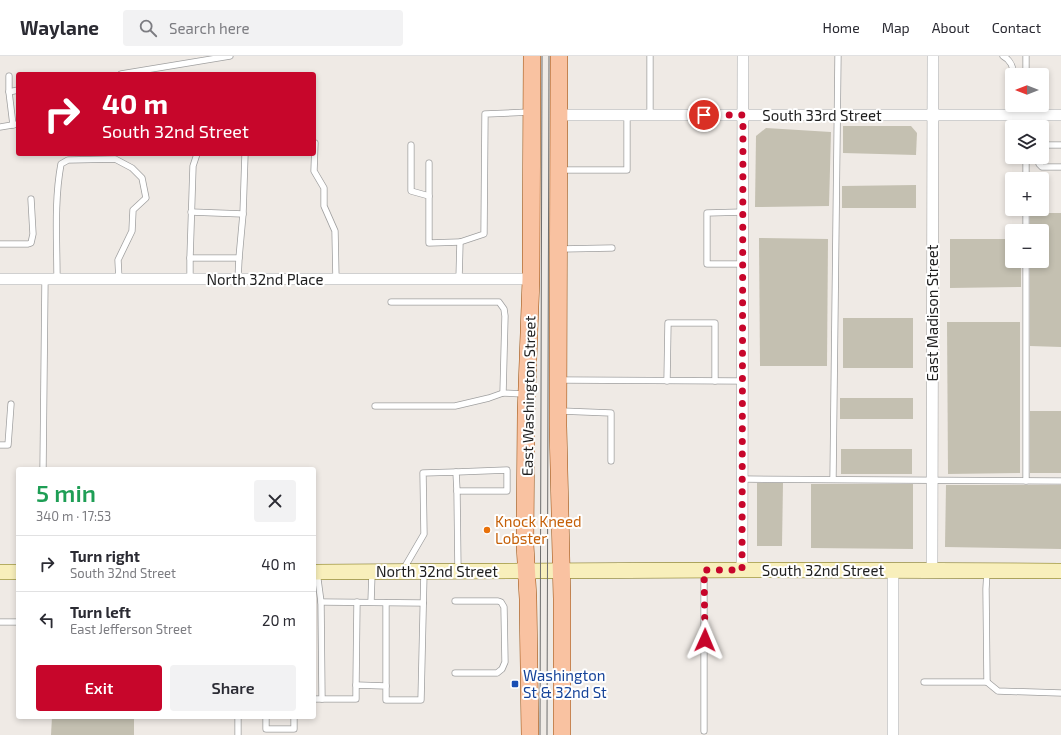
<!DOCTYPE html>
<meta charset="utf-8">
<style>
:root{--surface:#fff;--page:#f2f2f3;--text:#2b2b33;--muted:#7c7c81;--line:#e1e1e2;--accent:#c7062b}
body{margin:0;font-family:"Exo 2",sans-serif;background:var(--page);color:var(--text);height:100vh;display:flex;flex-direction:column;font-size:15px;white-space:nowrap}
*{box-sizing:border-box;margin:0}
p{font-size:13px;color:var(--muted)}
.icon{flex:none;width:22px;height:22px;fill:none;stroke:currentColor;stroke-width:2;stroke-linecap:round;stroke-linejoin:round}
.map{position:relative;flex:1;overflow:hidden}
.drawer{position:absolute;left:16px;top:411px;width:300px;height:252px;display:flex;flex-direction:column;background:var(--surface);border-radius:4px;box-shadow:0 2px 6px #0003}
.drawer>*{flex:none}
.banner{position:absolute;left:16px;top:16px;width:300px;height:84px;border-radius:4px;box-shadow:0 2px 6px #0003;background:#c7062b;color:#fff;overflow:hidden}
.needle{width:26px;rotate:270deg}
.fabs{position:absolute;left:1005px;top:12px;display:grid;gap:8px}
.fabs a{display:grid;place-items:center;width:44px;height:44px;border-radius:4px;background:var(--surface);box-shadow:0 2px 6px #0003;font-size:20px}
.pin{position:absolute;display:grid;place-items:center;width:34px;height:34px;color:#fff;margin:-17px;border:2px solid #fff;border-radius:50%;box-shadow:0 1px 4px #0007}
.me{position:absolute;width:44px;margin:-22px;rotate:1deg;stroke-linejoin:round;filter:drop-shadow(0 0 3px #0008)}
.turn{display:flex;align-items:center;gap:14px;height:84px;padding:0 20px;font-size:18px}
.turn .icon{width:52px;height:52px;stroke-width:2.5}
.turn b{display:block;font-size:28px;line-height:34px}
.round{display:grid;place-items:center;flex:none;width:42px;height:42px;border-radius:4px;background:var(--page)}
.overview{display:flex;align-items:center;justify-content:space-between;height:68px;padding:0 20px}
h1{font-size:24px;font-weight:600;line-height:30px;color:#1e9e55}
.button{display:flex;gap:8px;margin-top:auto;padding:8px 20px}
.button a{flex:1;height:46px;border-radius:4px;background:var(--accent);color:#fff;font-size:16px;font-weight:600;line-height:46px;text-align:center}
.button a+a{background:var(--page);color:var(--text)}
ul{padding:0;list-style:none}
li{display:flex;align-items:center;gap:12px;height:56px;padding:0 20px;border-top:1px solid var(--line)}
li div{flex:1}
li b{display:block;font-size:15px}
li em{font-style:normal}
header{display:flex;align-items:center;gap:24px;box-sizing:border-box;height:56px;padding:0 20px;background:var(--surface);border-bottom:1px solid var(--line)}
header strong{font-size:19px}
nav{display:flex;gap:22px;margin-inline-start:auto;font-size:14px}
.search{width:280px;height:36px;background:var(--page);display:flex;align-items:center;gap:10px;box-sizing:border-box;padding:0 14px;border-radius:4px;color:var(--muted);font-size:15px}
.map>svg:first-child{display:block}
</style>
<header>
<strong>Waylane</strong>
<div class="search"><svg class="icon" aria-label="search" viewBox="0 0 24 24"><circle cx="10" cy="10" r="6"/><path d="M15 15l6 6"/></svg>Search here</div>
<nav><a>Home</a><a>Map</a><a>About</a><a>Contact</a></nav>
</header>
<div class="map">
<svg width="1061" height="679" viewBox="0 0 1061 679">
<rect width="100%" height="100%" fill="#efeae5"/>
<g fill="#c4c0b1">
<path d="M843 70H911L917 77 916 99 843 97Z"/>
<path d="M766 72 831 76 829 150 755 151 756 80Z"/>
<path d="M916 129V152H842V130Z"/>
<path d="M1030 157H1061V291L1030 290V205H1042V175H1030Z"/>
<path d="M759 182 828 183 827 310H760Z"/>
<path d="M950 183H1012V205H1021V231L950 232Z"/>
<rect x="843" y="262" width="70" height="50"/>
<path d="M947 266H1020V417L948 418Z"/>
<rect x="840" y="342" width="73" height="21"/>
<rect x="1030" y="355" width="31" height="62"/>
<rect x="841" y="393" width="71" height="25"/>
<path d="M757 427H783L782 490H757Z"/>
<path d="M811 428H913V493L811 492Z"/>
<path d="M946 429H1061V493L945 491Z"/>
<path d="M52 661H134V679H51Z"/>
</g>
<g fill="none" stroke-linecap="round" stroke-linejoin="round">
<g stroke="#a0a0a0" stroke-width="7">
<g id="service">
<path d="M650 0V59"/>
<path d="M1003 0C1011 4 1013 11 1014 19"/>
<path d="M121 18 230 0"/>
<path d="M1026 19V0"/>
<path d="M9 20V36L13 69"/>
<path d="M9 36 18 34"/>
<path d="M1015 49V60"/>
<path d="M0 71 18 68"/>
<path d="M1026 71V49"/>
<path d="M315 87 314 115 324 132V150L335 175 336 223"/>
<path d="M411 89V135L429 140V187L460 186"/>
<path d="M1042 91 1043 89H1061"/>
<path d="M1026 101V123"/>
<path d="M1038 101 1039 108 1042 111H1061"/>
<path d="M429 107V140"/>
<path d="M560 114H627V59"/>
<path d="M1026 153V175"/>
<path d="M191 156 243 158"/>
<path d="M0 188H28L31 187 33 178 31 143"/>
<path d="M561 193 612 192"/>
<path d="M190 202 193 110 197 98"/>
<path d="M239 202 243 158 245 98"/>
<path d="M1026 205V425"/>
<path d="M743 208H707V157L743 156"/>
<path d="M57 223C57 185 54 145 61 108L68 104 115 103 132 112 142 122 146 142 133 154 132 175 118 204 119 224"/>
<path d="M190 223V202H239L238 223"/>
<path d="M459 223 460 186 484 178 485 58 530 56"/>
<path d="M391 246H499L504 253 505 260 503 337 524 338"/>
<path d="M560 324 742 325"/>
<path d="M667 325 668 267H715V325"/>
<path d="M375 350H455L489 342 503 337"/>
<path d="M561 355 611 357V405"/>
<path d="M0 389H8L11 348"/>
<path d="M43 413 45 224"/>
<path d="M456 416 507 414V435H457L458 515"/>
<path d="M742 423 1061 425"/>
<path d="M833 423 838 0"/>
<path d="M403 514 424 478 423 417 456 416 457 435"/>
<path d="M317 516 321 546 322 643H356V629L386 630V644H421L424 516"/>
<path d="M455 545H498L501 546 504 551 505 606 502 613 497 617H455"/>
<path d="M321 546 423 547"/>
<path d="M371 546 372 517"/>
<path d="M0 566H18"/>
<path d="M924 626H987L986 533 987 515"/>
<path d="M987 626 998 635 1061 637"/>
<path d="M356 629 357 546"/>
<path d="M386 630V547"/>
<path d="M314 643H322"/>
<path d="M266 661V673H294V661"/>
<path d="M704 675V515"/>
<path d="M238 679V661"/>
</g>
</g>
<g stroke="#a0a0a0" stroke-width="12">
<g id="minor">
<path d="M558 59H1061"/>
<path d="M0 223H531"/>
<path d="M742 514 743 0"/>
<path d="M932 514 933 0"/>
<path d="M893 679V515"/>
</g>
</g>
<g stroke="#736a08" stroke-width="16">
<g id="secondary">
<path d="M0 516H18"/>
<path d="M314 516 742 514 1061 515"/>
</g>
</g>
<g stroke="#954905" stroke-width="18">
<g id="primary">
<path d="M559 0 558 370 562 543V679"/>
<path d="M530 679 528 543 525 488 526 358 531 223 532 0"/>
</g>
</g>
<use href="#service" stroke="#fff" stroke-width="5.5"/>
<use href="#minor" stroke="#fff" stroke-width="11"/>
<use href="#secondary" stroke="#f8efbb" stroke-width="15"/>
<use href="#primary" stroke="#f9c2a1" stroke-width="17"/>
<g stroke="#6d6d6d" stroke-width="1">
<path d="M540 679 542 0"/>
<path d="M547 679 549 0"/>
</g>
</g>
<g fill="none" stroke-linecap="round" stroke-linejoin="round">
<path stroke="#c7062b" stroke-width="7" stroke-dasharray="0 12.6" d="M704 59H743L742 514H704L705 584"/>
</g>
<circle fill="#e8710a" stroke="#fff" stroke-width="1.5" cx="487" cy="474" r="4"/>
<rect fill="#1a4fb4" stroke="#fff" stroke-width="1.5" x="511" y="624" width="8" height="8" rx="2"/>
<g text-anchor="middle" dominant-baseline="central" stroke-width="4" stroke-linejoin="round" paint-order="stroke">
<g font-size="15" fill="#1f1f1f" stroke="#fff">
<text x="822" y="59">South 33rd Street</text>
<text x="265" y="223">North 32nd Place</text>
<text transform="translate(932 257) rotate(-90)">East Madison Street</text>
<text transform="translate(528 340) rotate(-89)">East Washington Street</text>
<text x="823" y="514">South 32nd Street</text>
<text x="437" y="515">North 32nd Street</text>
</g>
<g font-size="15" fill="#c56008" stroke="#fff" text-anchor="start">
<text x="495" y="465">Knock Kneed<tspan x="495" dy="17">Lobster</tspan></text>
</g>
<g font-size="15" fill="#164399" stroke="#fff" text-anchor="start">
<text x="523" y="619">Washington<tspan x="523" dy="17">St &amp; 32nd St</tspan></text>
</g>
</g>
</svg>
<div class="fabs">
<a><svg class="needle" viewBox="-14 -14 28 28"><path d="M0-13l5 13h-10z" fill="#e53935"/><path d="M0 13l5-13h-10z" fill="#7c7c81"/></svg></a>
<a><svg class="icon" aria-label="layers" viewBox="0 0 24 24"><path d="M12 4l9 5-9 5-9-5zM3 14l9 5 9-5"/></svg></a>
<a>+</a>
<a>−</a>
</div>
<div class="pin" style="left:704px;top:59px;background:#d93025"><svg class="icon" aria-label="arrive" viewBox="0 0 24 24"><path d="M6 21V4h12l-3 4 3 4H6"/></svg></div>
<svg class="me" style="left:705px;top:584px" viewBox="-20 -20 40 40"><path d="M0-17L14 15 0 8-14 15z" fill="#c7062b" stroke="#fff" stroke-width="4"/></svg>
<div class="banner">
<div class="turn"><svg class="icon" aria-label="right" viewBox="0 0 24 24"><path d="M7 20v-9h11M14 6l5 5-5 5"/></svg><div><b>40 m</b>South 32nd Street</div></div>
</div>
<section class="drawer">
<div class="overview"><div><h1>5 min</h1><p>340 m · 17:53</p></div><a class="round"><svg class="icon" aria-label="close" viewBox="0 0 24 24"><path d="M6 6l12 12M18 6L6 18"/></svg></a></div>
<ul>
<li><svg class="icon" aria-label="right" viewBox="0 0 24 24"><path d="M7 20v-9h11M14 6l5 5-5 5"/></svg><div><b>Turn right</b><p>South 32nd Street</p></div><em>40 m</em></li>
<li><svg class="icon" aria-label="left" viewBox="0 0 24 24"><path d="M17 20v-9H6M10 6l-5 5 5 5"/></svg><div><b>Turn left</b><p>East Jefferson Street</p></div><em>20 m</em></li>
</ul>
<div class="button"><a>Exit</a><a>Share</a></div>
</section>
</div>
